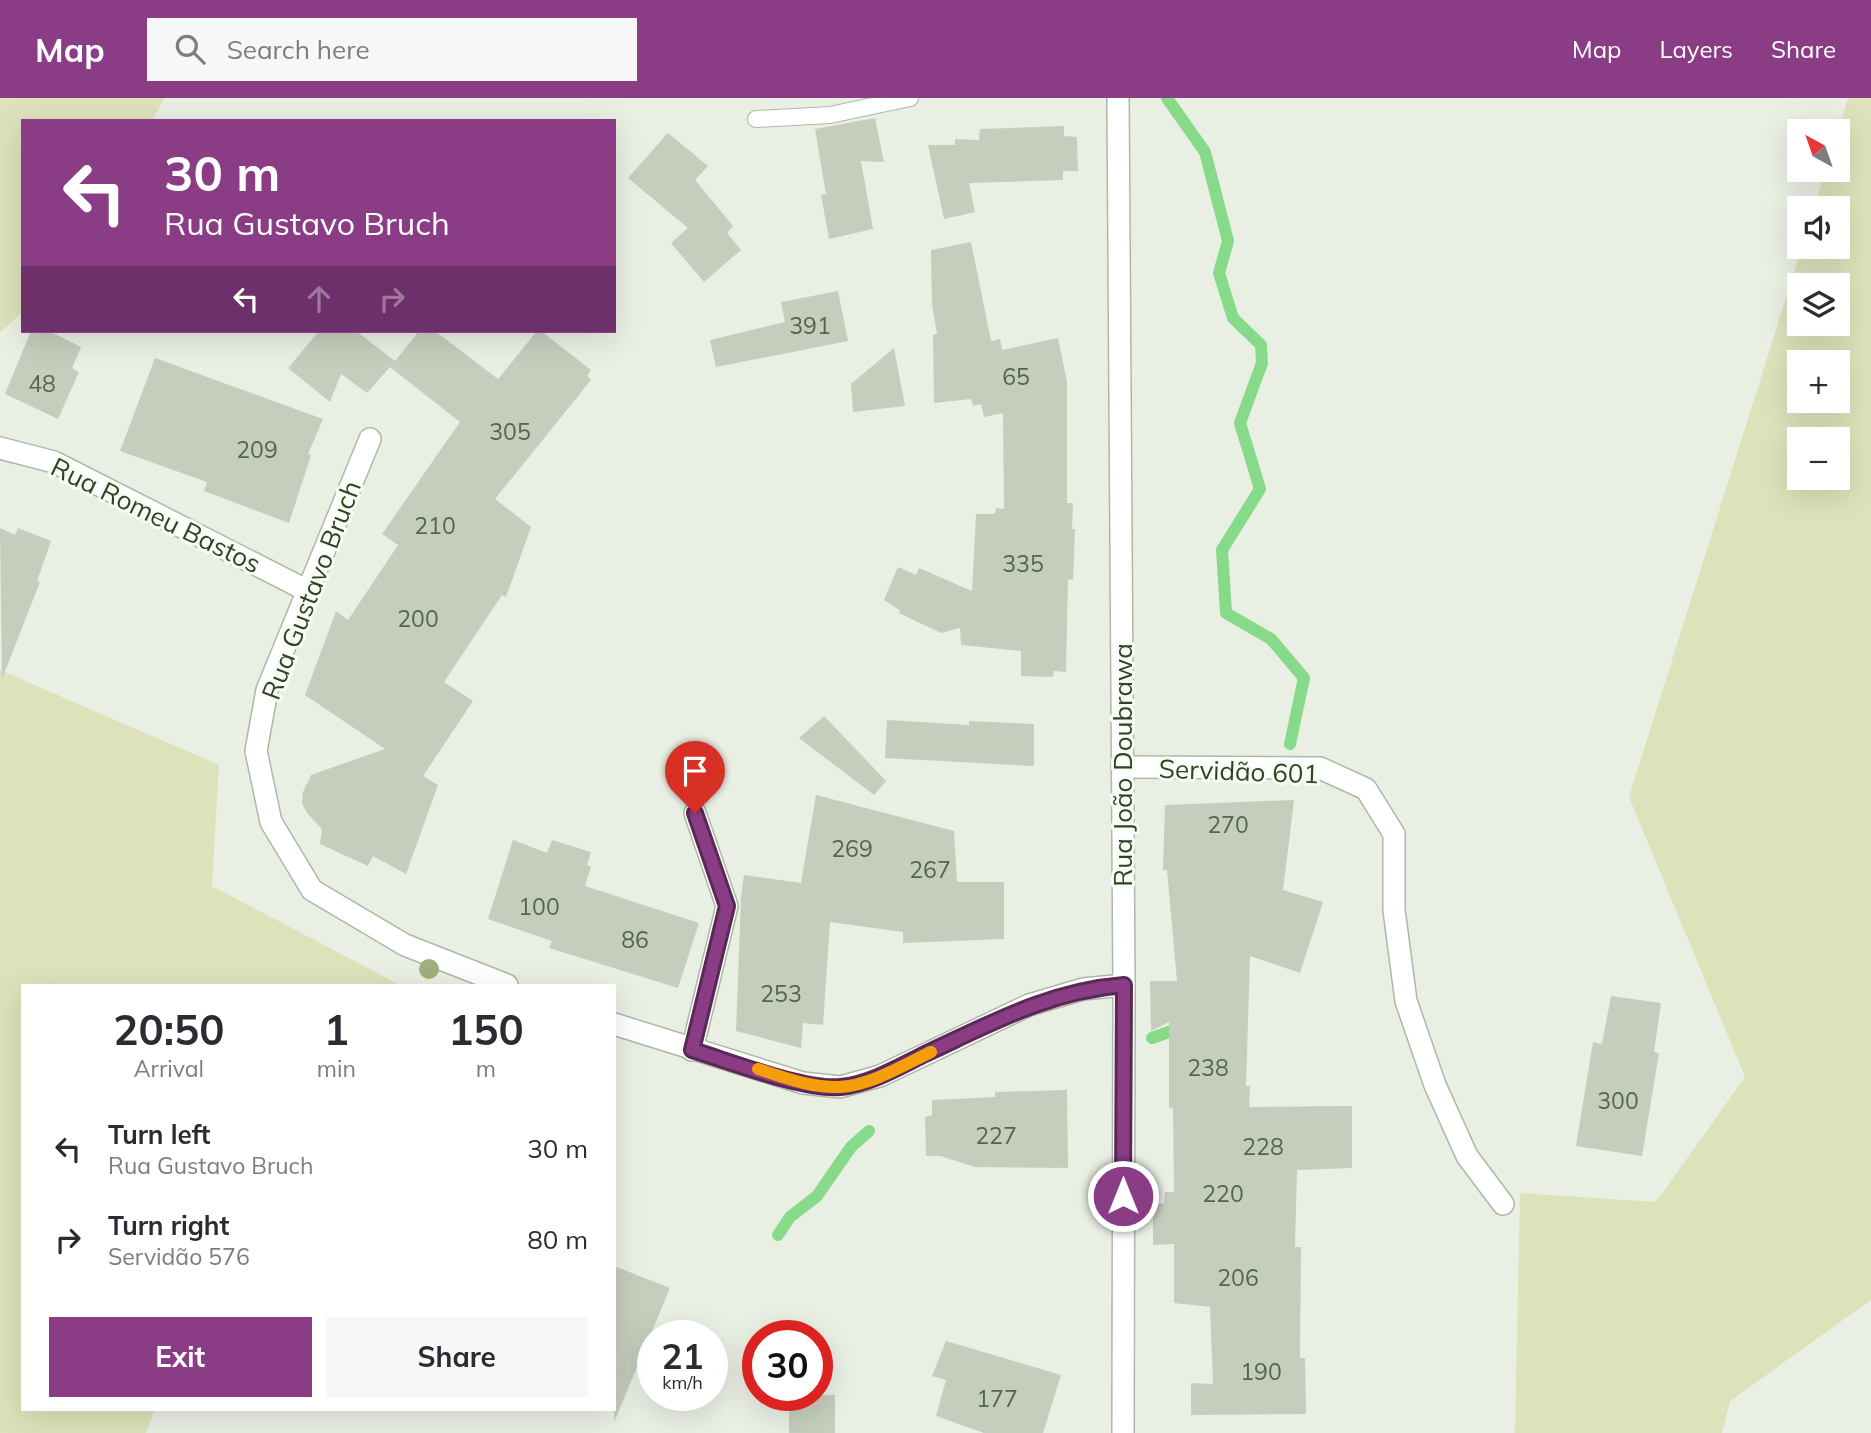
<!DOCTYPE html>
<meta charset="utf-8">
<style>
:root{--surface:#fff;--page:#f7f7f7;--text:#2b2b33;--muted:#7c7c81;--accent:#8a3d85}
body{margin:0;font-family:Mulish,sans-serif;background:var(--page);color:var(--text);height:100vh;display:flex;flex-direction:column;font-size:26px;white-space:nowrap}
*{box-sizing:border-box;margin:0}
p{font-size:23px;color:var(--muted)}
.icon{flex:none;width:38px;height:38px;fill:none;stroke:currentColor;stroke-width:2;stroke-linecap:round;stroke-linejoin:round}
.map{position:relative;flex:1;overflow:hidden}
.drawer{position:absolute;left:21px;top:886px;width:595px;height:427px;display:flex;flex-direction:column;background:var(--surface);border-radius:0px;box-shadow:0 7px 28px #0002}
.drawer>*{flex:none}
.banner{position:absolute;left:21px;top:21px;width:595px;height:214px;border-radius:0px;box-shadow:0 7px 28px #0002;background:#8a3d85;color:#fff;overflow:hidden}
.needle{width:46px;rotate:320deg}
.controls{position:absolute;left:1787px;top:21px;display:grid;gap:14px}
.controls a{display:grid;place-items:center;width:63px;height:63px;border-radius:0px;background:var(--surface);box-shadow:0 7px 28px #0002;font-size:35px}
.speed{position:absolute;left:637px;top:1222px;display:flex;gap:14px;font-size:35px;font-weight:700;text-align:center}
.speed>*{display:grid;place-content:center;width:91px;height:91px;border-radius:50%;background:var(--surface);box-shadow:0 7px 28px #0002;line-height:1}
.speed small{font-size:18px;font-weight:400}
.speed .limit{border:10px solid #d22;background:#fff;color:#111}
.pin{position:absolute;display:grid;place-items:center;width:60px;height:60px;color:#fff;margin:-72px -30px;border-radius:50% 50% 50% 0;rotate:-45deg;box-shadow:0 0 7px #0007}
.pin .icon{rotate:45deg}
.me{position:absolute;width:77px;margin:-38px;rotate:0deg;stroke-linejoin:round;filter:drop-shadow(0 0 5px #0008)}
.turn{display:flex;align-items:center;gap:24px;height:147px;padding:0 28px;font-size:32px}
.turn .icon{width:91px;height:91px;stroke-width:2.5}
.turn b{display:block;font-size:49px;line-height:60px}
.lanes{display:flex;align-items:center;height:66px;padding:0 28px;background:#0003;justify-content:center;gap:35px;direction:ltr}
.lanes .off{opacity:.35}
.eta{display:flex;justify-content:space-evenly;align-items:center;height:119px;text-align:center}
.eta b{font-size:42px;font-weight:700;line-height:49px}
.primary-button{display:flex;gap:14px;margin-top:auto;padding:14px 28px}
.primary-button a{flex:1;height:80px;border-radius:0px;background:var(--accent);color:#fff;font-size:28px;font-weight:700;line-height:80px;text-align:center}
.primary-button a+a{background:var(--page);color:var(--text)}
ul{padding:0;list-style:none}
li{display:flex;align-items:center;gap:21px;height:91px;padding:0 28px}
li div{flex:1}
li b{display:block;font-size:26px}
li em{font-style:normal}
header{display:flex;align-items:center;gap:42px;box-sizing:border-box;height:98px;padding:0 35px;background:var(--accent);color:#fff}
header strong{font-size:33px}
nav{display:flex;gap:38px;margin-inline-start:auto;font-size:24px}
.search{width:490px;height:63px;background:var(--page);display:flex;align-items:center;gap:18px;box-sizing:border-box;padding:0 24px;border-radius:0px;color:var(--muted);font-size:26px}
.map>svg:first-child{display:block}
</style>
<header>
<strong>Map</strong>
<div class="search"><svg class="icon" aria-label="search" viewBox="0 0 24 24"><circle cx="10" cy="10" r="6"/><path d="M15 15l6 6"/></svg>Search here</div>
<nav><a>Map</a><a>Layers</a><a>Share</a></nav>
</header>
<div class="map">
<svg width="1871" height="1335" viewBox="0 0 1871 1335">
<rect width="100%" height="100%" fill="#eaefe4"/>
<g fill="#dde2bb" fill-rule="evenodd">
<path d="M0 0H164L152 23H23V214L0 234Z"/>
<path d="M1848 0H1871V1202L1730 1303 1722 1335H1515L1520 1095 1656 1104 1745 979 1629 699 1802 149H1838V110H1814L1826 72H1838V35ZM1799 187H1838V226H1799ZM1799 264H1838V303H1799ZM1799 341H1838V380H1799Z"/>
<path d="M0 572 219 667 212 788 400 887H23V1311H155L146 1335H0Z"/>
</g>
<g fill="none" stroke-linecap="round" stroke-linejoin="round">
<g stroke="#87da89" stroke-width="12">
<path d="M1167 0 1205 54 1228 143 1219 175 1233 220 1261 247 1262 265 1240 325 1260 391 1222 452 1226 515 1271 541 1304 580 1290 646"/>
<path d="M1152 940 1183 929"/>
<path d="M778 1137 790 1119 817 1098 851 1049 869 1033"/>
</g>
</g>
<g fill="#c5cdbc">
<path d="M875 20 884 64 861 63 873 131 829 141 821 97 826 96 815 31Z"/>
<path d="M1064 28V38L1077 39 1078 73H1063V82L969 85 975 114 944 121 928 47H955V41L979 42 980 31Z"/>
<path d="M668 35 708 68 695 82 733 128 727 135 741 152 704 184 671 145 688 130 628 80Z"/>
<path d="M971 144 991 243 1000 241 1002 252 1058 240 1067 284V405H1073L1072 431H1075L1073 482 1068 481 1066 574 1054 573 1053 579 1021 578V553L961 547 960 530 941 535 899 515 900 512 884 502 898 469 916 477 919 470 972 493 976 416H995L996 410 1004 411 1003 315 984 319 981 306 973 308 971 301 934 305 933 237 937 236 932 207 931 152Z"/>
<path d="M838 193 848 243 716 269 710 242 785 224 781 204Z"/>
<path d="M31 233H49L81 249 72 270 79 274 58 321 5 296Z"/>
<path d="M319 233H356L395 263 419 233H435L498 281 537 233H541L591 272 587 278 591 282 495 401 531 429 506 499 502 497 444 584 473 603 423 678 438 687 406 776 373 758 368 768 320 746 322 731 307 715 302 705 303 694 311 677 385 651 305 597 336 513 348 522 398 447 382 436 460 324 390 269 367 295 341 276 330 304 288 270Z"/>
<path d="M894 250 905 308 853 314 851 286Z"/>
<path d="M155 260 323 321 308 356 311 357 289 425 204 393 207 384 120 353Z"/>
<path d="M0 430 15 437 18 430 51 443 37 483 40 484 2 581Z"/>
<path d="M824 618 886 683 874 697 799 640Z"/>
<path d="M887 622 969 627V623L1034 626V668L885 660Z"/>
<path d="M816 697 954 733 957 784H1004V841L903 845V834L830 824 823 927 803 925 801 950 736 933 741 799 744 777 801 785Z"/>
<path d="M1294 702 1283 792 1323 804 1300 875 1250 858 1246 988H1250L1249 1009 1352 1008V1070L1297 1072 1295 1149H1301L1300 1260H1305L1306 1316 1191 1317V1285L1213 1286 1210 1209 1174 1205V1146L1153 1147V1107L1164 1105 1165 1094H1174L1173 1010H1169V924L1151 933 1150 883H1177L1167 772H1163L1165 707Z"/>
<path d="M513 742 547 755 552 742 591 754 587 767 591 769 585 788 699 825 678 890 549 850 552 843 488 821Z"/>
<path d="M1611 898 1661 905 1654 954 1659 955 1642 1058 1576 1048 1593 944 1602 946Z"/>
<path d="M1067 992 1068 1070 975 1069 940 1058H926L925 1019 932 1017V1002L995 999V994Z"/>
<path d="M614 1168 670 1190 615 1322H614Z"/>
<path d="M946 1243 1061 1277 1043 1335H984L936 1318 946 1282 932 1278Z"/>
<rect x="789" y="1297" width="46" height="38"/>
</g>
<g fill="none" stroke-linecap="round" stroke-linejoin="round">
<g stroke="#aeb8a6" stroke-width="18">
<path id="lane" d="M756 21 830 17 910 0"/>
</g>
<g stroke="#aeb8a6" stroke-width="24">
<g id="street">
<path d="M1118 0 1124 887 1123 1335"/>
<path d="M370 341 267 592 256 653 271 724 312 792 405 847 507 887"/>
<path d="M0 350 54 364 308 493"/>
<path d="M1122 669 1320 670 1366 691 1394 736V812L1406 903 1435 987 1467 1058 1503 1106"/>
<path d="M614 926 803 985 840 989 880 978 1029 907 1083 891 1124 887"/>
<path d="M692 952 727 808 695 715"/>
</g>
</g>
<use href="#lane" stroke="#fff" stroke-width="16"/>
<use href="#street" stroke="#fff" stroke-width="21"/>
</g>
<circle fill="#a0af7b" cx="429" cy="871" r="10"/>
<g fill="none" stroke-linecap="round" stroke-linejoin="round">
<g stroke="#5a2856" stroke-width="18">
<path id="route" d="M695 715 727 808 692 952C729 963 805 993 841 989 870 986 899 969 925 956 992 925 1049 893 1124 887L1123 1098"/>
</g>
<use href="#route" stroke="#8a3d85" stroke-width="12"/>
<path stroke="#f59e0b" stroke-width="12" d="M758 971C783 979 811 990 839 989 870 988 904 967 931 954"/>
</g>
<g text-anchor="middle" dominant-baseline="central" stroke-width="6" stroke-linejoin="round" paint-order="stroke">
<g font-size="23" fill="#546648">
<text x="810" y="227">391</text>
<text x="1016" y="278">65</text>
<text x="42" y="285">48</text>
<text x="510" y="333">305</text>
<text x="257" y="351">209</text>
<text x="435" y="427">210</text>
<text x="1023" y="465">335</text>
<text x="418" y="520">200</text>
<text x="1228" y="726">270</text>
<text x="852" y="750">269</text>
<text x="930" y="771">267</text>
<text x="539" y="808">100</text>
<text x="635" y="841">86</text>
<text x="781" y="895">253</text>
<text x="1208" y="969">238</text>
<text x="1618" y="1002">300</text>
<text x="996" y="1037">227</text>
<text x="1263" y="1048">228</text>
<text x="1223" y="1095">220</text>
<text x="1238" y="1179">206</text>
<text x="1261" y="1273">190</text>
<text x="997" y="1300">177</text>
</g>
<g font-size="26" fill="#2e4321" stroke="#f9fbf5">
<text transform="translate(156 417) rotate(26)">Rua Romeu Bastos</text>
<text transform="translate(311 492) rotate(-69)">Rua Gustavo Bruch</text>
<text transform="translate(1122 667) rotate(-90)">Rua João Doubrawa</text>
<text transform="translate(1239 673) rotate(2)">Servidão 601</text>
</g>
</g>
</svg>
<div class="controls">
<a><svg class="needle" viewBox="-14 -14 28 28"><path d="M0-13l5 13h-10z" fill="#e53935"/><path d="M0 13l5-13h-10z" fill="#7c7c81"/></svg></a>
<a><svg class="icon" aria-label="sound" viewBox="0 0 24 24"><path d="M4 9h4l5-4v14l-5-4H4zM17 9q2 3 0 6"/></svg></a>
<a><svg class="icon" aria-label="layers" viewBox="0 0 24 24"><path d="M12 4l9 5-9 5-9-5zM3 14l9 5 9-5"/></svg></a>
<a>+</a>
<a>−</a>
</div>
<div class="speed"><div>21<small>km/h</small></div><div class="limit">30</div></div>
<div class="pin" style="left:695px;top:715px;background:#d93025"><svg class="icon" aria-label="arrive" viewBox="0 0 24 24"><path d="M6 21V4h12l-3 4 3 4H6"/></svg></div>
<svg class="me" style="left:1123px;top:1098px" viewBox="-20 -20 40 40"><circle r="17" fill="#8a3d85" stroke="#fff" stroke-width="3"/><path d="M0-11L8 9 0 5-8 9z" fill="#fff"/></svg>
<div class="banner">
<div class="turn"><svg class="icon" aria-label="left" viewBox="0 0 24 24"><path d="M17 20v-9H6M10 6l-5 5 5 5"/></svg><div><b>30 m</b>Rua Gustavo Bruch</div></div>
<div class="lanes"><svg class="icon" aria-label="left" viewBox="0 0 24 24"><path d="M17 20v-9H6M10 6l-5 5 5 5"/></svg><svg class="icon off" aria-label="ahead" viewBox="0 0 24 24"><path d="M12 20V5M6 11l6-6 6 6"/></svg><svg class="icon off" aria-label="right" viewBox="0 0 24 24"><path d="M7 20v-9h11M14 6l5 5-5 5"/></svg></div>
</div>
<section class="drawer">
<div class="eta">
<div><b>20:50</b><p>Arrival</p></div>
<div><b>1</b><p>min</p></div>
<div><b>150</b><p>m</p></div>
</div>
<ul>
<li><svg class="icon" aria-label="left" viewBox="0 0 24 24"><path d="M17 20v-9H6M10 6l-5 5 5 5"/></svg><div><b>Turn left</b><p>Rua Gustavo Bruch</p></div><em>30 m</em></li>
<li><svg class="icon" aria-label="right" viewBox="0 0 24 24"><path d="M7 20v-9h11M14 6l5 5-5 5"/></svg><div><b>Turn right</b><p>Servidão 576</p></div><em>80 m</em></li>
</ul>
<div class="primary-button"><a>Exit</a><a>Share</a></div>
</section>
</div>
